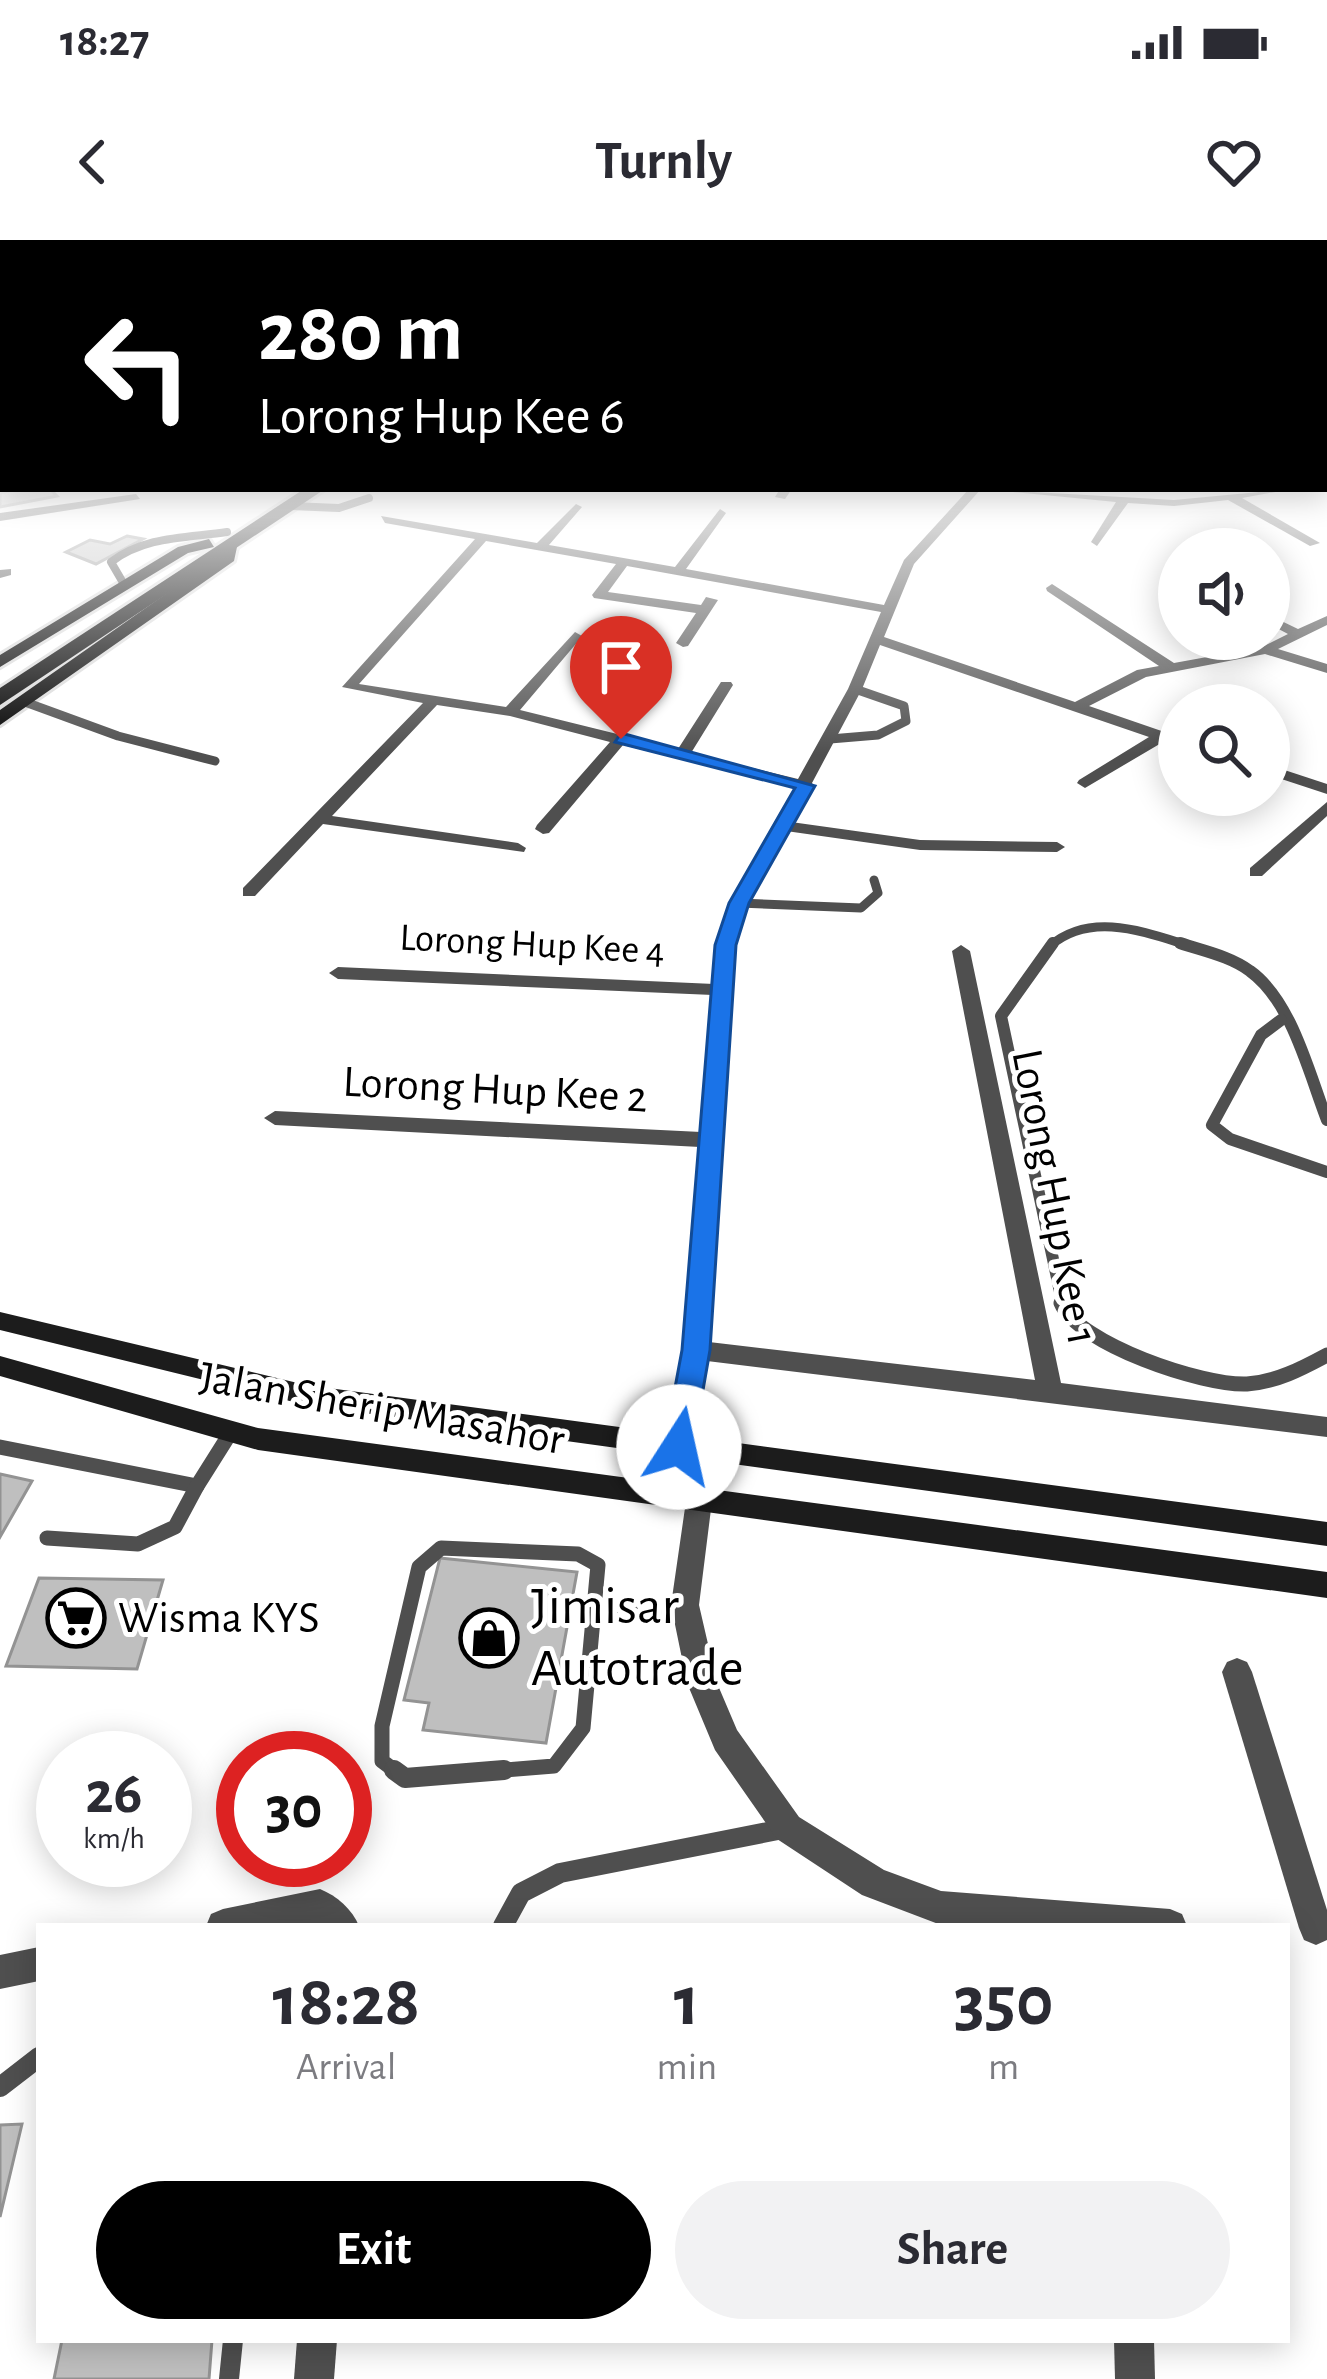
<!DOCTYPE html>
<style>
:root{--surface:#fff;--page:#f2f2f3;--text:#2b2b33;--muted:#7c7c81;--accent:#000}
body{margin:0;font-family:"Alegreya Sans",sans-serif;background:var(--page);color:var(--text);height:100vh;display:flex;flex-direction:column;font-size:45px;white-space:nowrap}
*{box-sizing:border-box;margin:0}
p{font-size:39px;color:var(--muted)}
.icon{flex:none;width:66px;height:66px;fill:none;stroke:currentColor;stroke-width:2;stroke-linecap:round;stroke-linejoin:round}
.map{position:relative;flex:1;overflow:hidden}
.details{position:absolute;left:36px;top:1683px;width:1254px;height:420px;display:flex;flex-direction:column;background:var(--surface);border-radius:0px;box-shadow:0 6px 30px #0003}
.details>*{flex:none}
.top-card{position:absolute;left:0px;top:0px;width:1329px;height:252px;box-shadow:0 6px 30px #0003;background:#000;color:#fff;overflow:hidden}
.controls{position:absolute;left:1158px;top:288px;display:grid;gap:24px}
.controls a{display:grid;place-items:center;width:132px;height:132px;border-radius:50%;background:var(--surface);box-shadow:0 6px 30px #0003;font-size:60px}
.speed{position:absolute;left:36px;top:1491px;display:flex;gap:24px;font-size:60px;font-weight:700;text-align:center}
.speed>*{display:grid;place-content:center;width:156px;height:156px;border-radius:50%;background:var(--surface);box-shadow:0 6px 30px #0003;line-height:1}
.speed small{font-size:30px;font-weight:400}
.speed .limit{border:18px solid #d22;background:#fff;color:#111}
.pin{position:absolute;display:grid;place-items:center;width:102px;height:102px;color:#fff;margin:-123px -51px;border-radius:50% 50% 50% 0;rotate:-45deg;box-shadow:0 0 12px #0007}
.pin .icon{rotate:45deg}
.me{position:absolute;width:132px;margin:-66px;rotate:10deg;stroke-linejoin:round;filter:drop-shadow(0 0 9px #0008)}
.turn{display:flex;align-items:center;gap:42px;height:252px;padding:0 60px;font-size:54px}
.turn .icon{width:156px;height:156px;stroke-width:2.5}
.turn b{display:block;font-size:84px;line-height:102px}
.eta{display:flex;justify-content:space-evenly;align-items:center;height:204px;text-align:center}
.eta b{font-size:72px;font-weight:700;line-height:84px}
.action{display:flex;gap:24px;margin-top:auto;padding:24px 60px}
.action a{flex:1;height:138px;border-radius:72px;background:var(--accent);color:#fff;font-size:48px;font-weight:700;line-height:138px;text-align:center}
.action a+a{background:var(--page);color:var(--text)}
.status{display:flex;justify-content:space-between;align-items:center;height:84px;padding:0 60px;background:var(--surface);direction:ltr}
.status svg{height:33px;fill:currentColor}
header{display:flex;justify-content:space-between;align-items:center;height:156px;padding:0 60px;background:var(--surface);font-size:54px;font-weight:700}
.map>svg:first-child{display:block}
</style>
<div class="status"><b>18:27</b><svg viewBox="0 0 49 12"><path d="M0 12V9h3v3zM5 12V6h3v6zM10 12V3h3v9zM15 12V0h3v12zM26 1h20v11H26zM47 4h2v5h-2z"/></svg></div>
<header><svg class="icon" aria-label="back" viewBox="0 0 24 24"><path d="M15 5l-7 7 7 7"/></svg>Turnly<svg class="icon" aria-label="heart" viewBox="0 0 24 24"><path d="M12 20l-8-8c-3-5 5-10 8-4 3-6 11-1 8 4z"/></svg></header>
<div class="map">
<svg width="1327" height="2139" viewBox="0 0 1327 2139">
<rect width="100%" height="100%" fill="#fff"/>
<g fill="#bfbfbf" stroke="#939393" stroke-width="3">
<path d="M17 249H50L57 256 0 267V253Z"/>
<path d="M127 296 143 299 96 324 66 312 90 300 110 304Z"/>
<path d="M0 1234 32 1241 0 1297Z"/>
<path d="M440 1318 577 1332 546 1503 423 1490 429 1463 404 1460Z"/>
<path d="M39 1338 163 1340 137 1429 6 1426Z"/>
<path d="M22 1884 0 1977V1885Z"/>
<path d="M62 2100H212L209 2139H54Z"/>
</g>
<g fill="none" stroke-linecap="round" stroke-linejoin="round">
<g stroke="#dbdbdb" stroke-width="6">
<g id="primary">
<path d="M209 299 214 307 188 313 0 427V415L178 307Z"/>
<path d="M224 304 237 307 234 321 0 485V470L220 316Z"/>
</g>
</g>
<g stroke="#dbdbdb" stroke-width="6">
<path id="highway" d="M304 249H325L0 465V448Z"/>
</g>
<g stroke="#4f4f4f" stroke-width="8">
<path d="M291 266 339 268 369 258"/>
<path d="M125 346 111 322C145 296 186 298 227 292"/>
</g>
<g stroke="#4f4f4f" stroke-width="9">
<path d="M25 462 118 496 215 521"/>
<path d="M830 499 878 495 906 481 904 466 855 449"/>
<path d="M739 663 861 668 878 653 874 640"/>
<path d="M1050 706C1091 671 1144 692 1190 706"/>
</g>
<g stroke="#4f4f4f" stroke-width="12">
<path d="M1053 703 1001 776 1063 1066"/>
<path d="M1180 703C1203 711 1230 716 1250 731 1292 761 1309 834 1327 880"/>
<path d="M1281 780 1261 795 1212 885 1230 899 1327 932"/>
</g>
<g stroke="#4f4f4f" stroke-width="15">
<path d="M1061 1063C1078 1104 1203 1146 1247 1144 1276 1142 1301 1129 1327 1115"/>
<path d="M0 1207 197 1246 231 1192"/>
<path d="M47 1298 138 1304 175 1287 197 1246"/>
<path d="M595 1378 685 1365"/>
<path d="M398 1533 382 1521V1486L419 1327 441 1308 578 1314 598 1325 583 1488 554 1526 467 1533"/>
</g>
<g stroke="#4f4f4f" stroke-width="20">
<path d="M394 1530 405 1538 504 1530"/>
<path d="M503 1686 521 1653 560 1633 788 1588"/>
<path d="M0 1847 39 1817"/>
<path d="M229 2139 233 2100"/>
</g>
<g fill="#4f4f4f" fill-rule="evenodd">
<path d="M0 221H3L0 228Z"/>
<rect x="1326" y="240" width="1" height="6"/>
<path d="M780 249H792L785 259 775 257Z"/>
<path d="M969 249H981L914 324 884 397 1075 462 1137 430 1159 426 1047 351 1046 348 1052 344 1174 423 1262 407 1288 394 1269 384V375L1298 389 1327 376V385L1278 409 1327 424V433L1265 414 1146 437 1089 466 1179 497V507L1163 502 1085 548 1077 543 1079 540 1149 497 880 405 862 449 812 543 814 546 791 582 920 600 1057 602 1065 607 1057 612 920 610 786 591 748 663 735 705 709 1102 1035 1140 952 711 961 705 970 711 1061 1143 1327 1177V1197L707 1121 692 1207 688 1215 679 1218 670 1215 666 1207 684 1110 700 907 275 885 264 878 275 871 701 892 713 755 338 739 329 733 338 727 714 744C720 667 757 614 794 548L623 505 549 593 543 594 535 589 537 585 610 502 510 476 437 465 332 576 518 603 526 608 524 612 323 584 255 656H243V648L423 463 342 447 475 299 385 283 381 276 537 303 576 264 582 267 549 305 675 327 720 269 726 273 686 329 884 365 904 320ZM486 301 616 324 592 355 594 358 696 373 676 403 683 407 688 406 718 360 706 357 701 365 608 352 627 326 881 372 848 449 798 539 691 513 733 445 731 442H721L678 509 520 470 580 399 582 396 575 392 506 467 359 444Z"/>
<path d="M982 249 1174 260 1292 249 1242 258 1320 303 1310 306 1228 260 1174 266 1128 263 1097 306 1091 302 1116 262Z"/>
<path d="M136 254 140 259 0 281V273Z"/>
<path d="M11 329V335L0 338V330Z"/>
<path d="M1269 525 1327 544V554L1269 535Z"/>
<path d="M1327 562V576L1262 636H1250V628Z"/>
<path d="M699 1250 709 1253 712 1261 699 1365 717 1443 737 1490 799 1577 884 1630 941 1651 1170 1669 1182 1674 1187 1686 941 1685 862 1655 777 1599 715 1510 687 1443 671 1365 686 1261 689 1253Z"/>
<path d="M1237 1418 1247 1422 1252 1432 1327 1670V1700L1316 1705 1304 1700 1299 1688 1222 1432 1227 1422Z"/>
<path d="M320 1649C337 1656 352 1669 359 1686H206L211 1674 223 1669Z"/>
<path d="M39 1707V1741L0 1749V1715Z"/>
<path d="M297 2100H337L334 2139H294Z"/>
<path d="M1114 2100H1154L1155 2139H1115Z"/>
</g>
<g fill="#1c1c1c" fill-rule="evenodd">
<path d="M0 1072 306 1145 1327 1282V1306L306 1165 0 1090Z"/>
<path d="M0 1116 258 1188 1327 1332V1358L258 1210 0 1136Z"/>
</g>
<use href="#primary" fill="#000" fill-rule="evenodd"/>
<use href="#highway" fill="#000" fill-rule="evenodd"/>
</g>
<linearGradient id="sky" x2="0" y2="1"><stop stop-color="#8aabca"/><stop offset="0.42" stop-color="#fff"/><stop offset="1" stop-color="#fff" stop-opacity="0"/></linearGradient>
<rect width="1327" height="515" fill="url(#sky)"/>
<path fill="#1a73e8" stroke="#114b97" stroke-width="3" d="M621 493 815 546 749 663 736 705 710 1110 693 1207 679 1219 664 1207 682 1110 715 705 729 663 795 548 615 502Z"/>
<defs>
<g id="supermarket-ring" transform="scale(3)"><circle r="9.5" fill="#fff" stroke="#000" stroke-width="1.5"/><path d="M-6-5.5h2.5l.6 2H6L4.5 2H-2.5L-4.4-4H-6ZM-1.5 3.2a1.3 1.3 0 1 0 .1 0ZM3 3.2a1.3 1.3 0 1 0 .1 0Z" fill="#000"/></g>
<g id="shop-ring" transform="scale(3)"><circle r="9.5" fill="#fff" stroke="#000" stroke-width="1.5"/><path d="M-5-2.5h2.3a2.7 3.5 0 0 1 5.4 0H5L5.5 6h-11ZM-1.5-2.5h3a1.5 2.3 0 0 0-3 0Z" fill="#000"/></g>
</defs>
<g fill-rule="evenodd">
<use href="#supermarket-ring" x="76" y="1378"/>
<use href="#shop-ring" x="489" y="1398"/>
</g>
<g text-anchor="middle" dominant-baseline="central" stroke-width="10" stroke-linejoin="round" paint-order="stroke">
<g font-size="39" fill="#000" stroke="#fff">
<text transform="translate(532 705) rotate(3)">Lorong Hup Kee 4</text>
</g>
<g font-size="45" fill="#000" stroke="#fff">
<text transform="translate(495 850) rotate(3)">Lorong Hup Kee 2</text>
<text transform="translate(1054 957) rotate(79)">Lorong Hup Kee 1</text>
<text transform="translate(382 1169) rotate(10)">Jalan Sherip Masahor</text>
</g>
<g font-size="45" fill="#000" stroke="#fff" text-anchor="start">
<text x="118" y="1378">Wisma KYS</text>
</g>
<g font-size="54" fill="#000" stroke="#fff" text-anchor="start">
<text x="531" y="1367">Jimisar<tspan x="531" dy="62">Autotrade</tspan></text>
</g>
</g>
</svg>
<div class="controls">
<a><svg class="icon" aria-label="sound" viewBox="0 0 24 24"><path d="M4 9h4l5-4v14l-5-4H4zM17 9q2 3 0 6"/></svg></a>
<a><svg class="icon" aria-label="search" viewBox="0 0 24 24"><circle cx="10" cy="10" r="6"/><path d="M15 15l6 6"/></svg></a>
</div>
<div class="speed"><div>26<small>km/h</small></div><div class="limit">30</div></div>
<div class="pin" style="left:621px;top:499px;background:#d93025"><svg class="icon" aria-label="arrive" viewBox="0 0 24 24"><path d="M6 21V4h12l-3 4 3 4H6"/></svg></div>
<svg class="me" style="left:679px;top:1207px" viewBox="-20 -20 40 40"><circle r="19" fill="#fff"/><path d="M0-13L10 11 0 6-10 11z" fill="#1a73e8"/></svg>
<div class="top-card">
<div class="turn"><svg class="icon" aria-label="left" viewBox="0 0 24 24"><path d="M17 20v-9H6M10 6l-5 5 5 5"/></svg><div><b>280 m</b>Lorong Hup Kee 6</div></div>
</div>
<section class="details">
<div class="eta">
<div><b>18:28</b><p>Arrival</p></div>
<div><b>1</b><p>min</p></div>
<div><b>350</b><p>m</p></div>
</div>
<div class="action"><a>Exit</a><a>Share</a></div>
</section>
</div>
